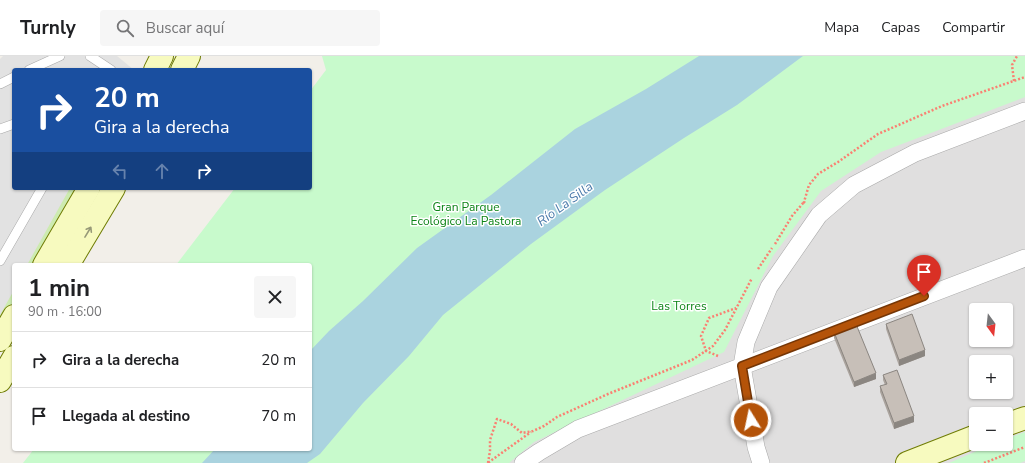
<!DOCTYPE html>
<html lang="es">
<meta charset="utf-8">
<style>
:root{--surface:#fff;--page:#f6f6f6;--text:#202124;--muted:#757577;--line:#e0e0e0}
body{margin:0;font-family:"Nunito Sans",sans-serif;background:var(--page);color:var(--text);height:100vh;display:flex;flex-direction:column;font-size:15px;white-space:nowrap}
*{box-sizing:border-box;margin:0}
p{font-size:13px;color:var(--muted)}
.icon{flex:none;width:22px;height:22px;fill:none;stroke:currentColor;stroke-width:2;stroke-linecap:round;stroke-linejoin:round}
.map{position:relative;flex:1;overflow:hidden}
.side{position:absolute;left:12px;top:207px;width:300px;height:188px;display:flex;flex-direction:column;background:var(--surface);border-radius:4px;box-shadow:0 1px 3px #0004}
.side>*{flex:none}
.banner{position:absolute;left:12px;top:12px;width:300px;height:122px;border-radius:4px;box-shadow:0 1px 3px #0004;background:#1a4fa0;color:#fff;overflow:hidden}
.needle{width:26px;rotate:165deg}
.buttons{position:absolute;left:969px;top:247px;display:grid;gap:8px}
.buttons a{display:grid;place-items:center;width:44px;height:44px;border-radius:4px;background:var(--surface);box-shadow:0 1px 3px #0004;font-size:20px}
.pin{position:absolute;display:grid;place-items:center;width:34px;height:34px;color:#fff;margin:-41px -17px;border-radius:50% 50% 50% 0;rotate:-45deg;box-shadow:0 0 4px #0007}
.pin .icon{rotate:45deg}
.me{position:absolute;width:44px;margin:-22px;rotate:350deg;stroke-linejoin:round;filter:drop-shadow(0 0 3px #0008)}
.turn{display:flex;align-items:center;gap:14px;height:84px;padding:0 16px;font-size:18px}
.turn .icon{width:52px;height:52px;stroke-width:2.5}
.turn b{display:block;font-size:28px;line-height:34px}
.lanes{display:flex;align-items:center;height:38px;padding:0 16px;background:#0003;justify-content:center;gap:20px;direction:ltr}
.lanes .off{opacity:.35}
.round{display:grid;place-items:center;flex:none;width:42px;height:42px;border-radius:4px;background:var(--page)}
.summary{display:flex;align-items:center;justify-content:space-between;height:68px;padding:0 16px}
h1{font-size:24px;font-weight:700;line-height:30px}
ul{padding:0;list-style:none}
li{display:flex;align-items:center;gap:12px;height:56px;padding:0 16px;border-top:1px solid var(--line)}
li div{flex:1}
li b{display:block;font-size:15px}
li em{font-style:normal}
header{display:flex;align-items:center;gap:24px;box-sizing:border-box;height:56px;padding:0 20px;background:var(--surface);border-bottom:1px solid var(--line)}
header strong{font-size:19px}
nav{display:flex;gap:22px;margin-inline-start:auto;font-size:14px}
.search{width:280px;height:36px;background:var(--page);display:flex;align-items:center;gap:10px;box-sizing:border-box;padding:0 14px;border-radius:4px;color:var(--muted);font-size:15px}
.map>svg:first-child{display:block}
</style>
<header>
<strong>Turnly</strong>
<div class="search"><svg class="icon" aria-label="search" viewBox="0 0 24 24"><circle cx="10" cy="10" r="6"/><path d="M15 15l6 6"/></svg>Buscar aquí</div>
<nav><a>Mapa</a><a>Capas</a><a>Compartir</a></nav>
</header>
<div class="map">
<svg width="1025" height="407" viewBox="0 0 1025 407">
<rect width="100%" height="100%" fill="#f2efe9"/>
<path fill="#e0dfdf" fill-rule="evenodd" d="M1025 0V407H446L698 143ZM976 254H1006V284H976ZM976 306H1006V336H976ZM976 358H1006V388H976Z"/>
<path fill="#cdebb0" d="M53 132H77L34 209H14V244L0 269V222Z"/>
<g fill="#c8facc">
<path d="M322 0H1025V41L881 96 821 135 773 200 724 296 534 386 509 407H23L34 393H310V209H176L235 132H310V35L326 14Z"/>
<path d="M1025 376V405L1020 407H949L993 388H1006V383Z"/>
</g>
<path fill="#e2e2e2" d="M3 0H117L134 14H14V132H70L27 209H14V234L0 259V3Z"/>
<path fill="#aad3df" d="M699 0H803L737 49 684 82 605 134 531 188 443 259 409 300 363 347 320 398 307 407H202L215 393H310V295L329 275 363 245 417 192 491 139 575 73 646 33Z"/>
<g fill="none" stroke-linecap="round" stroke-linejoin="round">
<g stroke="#a9a9a9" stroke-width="10">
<g id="lane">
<path d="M90 0 111 14"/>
<path d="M29 14 60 0"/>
<path d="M0 28 14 21"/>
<path d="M0 73 14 68"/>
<path d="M0 205 42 132"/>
</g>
</g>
<g stroke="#a9a9a9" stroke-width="18">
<g id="street">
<path d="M523 407 539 396 578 373 1025 202"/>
<path d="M761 407 756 391 742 310 746 286 769 231 819 159 854 129 915 97 1025 55"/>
</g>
</g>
<g stroke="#707d05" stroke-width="24">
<g id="secondary">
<path d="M155 14 162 0"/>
<path d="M182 14 189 0"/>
<path d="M44 209 89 132"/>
<path d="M68 209 114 132"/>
<path d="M0 284 14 260"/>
<path d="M0 325 14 301"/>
<path d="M1006 369 1025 362"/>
<path d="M907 407 976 380"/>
</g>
</g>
<g stroke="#fa8072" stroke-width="2.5" stroke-dasharray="2 2" stroke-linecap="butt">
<path d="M1014 25 1012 9 1017 0"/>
<path d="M805 147 804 146 809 129 818 118 838 106 878 78 942 50 1025 21"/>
<path d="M775 188 792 160 804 146"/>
<path d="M758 213 772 192"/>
<path d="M718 300 706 295 701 280 709 262 736 252"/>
<path d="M488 407 490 395V384L497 363 511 368 522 377 533 375 544 370 557 361 608 338 692 304 713 290 725 274 752 222"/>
<path d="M489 407V406L531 376"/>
<path d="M984 407 1025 391"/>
</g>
<use href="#lane" stroke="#fff" stroke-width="9"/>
<use href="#street" stroke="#fff" stroke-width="17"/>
<use href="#secondary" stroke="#f7fabf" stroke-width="22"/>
</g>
<g fill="#aba49e">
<path d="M886 268 925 300 899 310 886 273Z"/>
<path d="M834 276 876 323 854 331 834 282Z"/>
<path d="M883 319 914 366 894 373 880 336V330L885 329 883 324Z"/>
</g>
<g fill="#8b8681">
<path d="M925 294V300L899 310V304Z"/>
<path d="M876 317V323L854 331V326Z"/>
<path d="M914 360V366L894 373V367Z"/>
</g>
<g fill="#c7bfb8" stroke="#8b8681">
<path d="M912 258 925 294 899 304 886 268Z"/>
<path d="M856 268 876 317 854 326 834 276Z"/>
<path d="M897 314 914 360 894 367 880 330 887 328 883 319Z"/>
</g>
<defs><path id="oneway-shaft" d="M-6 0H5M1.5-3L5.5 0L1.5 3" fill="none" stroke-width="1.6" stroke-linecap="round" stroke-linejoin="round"/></defs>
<use stroke="#979978" href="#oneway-shaft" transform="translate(88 176) rotate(-59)"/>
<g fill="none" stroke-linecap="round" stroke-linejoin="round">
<g stroke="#753606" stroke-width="10">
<path id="route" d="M751 364 742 310 924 240"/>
</g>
<use href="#route" stroke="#b45309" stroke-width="7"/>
</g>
<g text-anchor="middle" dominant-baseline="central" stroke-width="3" stroke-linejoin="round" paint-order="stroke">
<g font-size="12" fill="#0c8416" stroke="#fff">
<text x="466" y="151">Gran Parque<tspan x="466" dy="14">Ecológico La Pastora</tspan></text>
<text x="679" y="250">Las Torres</text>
</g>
<g font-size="13" font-style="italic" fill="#4a7aab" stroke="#fff">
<text transform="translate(565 148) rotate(-36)">Río La Silla</text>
</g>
</g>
</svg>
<div class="buttons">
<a><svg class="needle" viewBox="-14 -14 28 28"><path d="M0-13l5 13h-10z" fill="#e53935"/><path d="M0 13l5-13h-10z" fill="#757577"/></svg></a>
<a>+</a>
<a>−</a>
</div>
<div class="pin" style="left:924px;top:240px;background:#d93025"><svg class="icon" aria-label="arrive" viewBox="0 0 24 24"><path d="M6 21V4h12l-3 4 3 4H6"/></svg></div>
<svg class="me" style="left:751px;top:364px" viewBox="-20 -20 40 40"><circle r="17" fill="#b45309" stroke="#fff" stroke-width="3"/><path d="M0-11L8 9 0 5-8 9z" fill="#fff"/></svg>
<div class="banner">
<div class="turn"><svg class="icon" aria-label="right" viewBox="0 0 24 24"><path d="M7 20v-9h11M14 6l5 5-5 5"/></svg><div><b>20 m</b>Gira a la derecha</div></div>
<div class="lanes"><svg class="icon off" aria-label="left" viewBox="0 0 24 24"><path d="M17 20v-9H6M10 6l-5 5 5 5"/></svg><svg class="icon off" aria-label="ahead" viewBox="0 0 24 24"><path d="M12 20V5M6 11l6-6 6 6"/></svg><svg class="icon" aria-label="right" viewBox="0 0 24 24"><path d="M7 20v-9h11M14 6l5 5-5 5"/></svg></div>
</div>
<section class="side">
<div class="summary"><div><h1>1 min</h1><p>90 m · 16:00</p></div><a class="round"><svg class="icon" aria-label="close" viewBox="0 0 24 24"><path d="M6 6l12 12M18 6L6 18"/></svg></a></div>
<ul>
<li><svg class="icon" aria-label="right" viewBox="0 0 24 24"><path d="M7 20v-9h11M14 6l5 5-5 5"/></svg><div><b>Gira a la derecha</b></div><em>20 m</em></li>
<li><svg class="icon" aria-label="arrive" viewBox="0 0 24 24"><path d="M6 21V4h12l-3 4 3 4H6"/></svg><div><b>Llegada al destino</b></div><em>70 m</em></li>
</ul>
</section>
</div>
